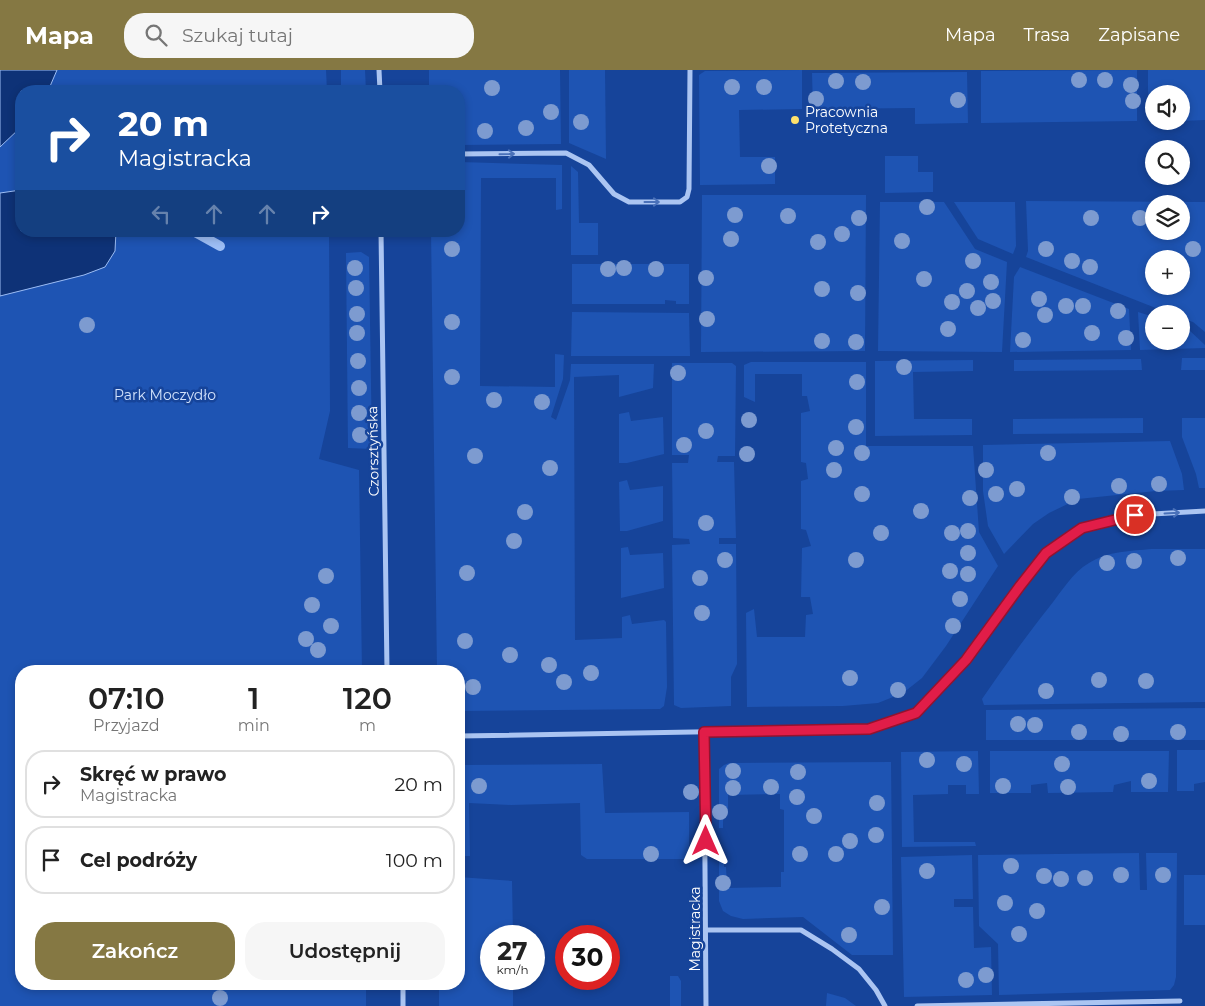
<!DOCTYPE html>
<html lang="pl">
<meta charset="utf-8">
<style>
:root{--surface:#fff;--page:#f6f6f6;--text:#222;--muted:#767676;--line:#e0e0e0;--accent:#857843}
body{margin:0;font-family:Montserrat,sans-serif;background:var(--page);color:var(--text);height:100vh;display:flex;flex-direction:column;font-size:19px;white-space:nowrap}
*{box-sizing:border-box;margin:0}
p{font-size:16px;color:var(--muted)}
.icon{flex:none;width:28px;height:28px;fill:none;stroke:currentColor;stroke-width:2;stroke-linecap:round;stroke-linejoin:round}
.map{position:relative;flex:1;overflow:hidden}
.side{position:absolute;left:15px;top:595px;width:450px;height:325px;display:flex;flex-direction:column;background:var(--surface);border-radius:20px;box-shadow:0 2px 8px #0003}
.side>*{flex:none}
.guide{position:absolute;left:15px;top:15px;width:450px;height:152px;border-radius:20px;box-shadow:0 2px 8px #0003;background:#1a4fa0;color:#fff;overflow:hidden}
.buttons{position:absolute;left:1145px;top:15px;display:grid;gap:10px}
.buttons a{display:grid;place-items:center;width:45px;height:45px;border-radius:50%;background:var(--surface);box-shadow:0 2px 8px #0003;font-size:25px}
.speed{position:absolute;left:480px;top:855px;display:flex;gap:10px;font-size:25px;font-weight:700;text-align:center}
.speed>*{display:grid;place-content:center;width:65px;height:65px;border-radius:50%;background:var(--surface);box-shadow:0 2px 8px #0003;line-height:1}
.speed small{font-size:12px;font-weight:400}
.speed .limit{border:8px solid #d22;background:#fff;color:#111}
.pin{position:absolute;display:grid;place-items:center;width:42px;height:42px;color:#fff;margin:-21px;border:2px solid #fff;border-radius:50%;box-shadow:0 1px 5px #0007}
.me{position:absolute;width:55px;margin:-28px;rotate:0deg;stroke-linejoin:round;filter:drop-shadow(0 0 4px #0008)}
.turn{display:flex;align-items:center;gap:18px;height:105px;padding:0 20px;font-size:22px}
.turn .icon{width:65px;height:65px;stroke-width:2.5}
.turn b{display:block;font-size:35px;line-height:42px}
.lanes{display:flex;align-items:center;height:48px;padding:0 20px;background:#0003;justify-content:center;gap:25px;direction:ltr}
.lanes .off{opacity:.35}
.eta{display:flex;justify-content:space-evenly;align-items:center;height:85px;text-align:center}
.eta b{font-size:30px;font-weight:600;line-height:35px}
.cta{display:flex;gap:10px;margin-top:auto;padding:10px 20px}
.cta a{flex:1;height:58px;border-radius:20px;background:var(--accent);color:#fff;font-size:20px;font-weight:600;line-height:58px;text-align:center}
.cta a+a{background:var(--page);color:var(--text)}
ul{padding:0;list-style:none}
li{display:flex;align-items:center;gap:15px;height:68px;margin:0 10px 8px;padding:0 10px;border:2px solid var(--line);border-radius:20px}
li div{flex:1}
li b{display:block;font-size:19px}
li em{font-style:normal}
header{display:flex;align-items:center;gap:30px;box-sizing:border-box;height:70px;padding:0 25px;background:var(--accent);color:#fff}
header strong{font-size:24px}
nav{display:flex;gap:28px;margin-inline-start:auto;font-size:18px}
.search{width:350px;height:45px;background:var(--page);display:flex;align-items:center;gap:12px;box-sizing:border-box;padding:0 18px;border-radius:20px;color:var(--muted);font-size:19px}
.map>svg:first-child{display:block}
</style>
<header>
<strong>Mapa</strong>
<div class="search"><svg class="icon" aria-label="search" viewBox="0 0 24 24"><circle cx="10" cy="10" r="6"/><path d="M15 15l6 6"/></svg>Szukaj tutaj</div>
<nav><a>Mapa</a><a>Trasa</a><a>Zapisane</a></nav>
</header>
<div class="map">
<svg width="1205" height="936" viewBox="0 0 1205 936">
<rect width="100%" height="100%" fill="#16449a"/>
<g fill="#1e54b3" fill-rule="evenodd">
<path d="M0 0H326L327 21H21V161H329L330 341 319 389 359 400 362 601H21V914H366V936H0Z"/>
<path d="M341 0H365L366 21H341Z"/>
<path d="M429 0H560L561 74 459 75V21H429Z"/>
<path d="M569 0H605L606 89 569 73Z"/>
<path d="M802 0V39L739 40 740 87H775V114L700 115 699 5 705 1Z"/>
<path d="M1137 0V51L981 53V1Z"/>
<path d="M1148 0H1205V50L1181 51V24H1154V51H1151L1148 21Z"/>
<path d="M967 2 968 53 915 54V38L813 39 812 3Z"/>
<path d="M885 86H918V102H933V122L885 123Z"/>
<path d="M459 92 562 95V139L556 140V108H481L480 316 555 317V284L564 285 563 309 551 347 556 350 570 310 571 294H654L653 318 619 327V305L574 307 575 570 622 568V547L630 545 632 554 664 550 666 552 667 617 664 636 660 639 459 641V601H437L431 161H459Z"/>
<path d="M571 96 578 102 579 153H598V185H571Z"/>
<path d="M702 125H866L865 281 701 282Z"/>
<path d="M1026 131 1205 132V262L1193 252 1181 248V244H1171L1026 187 1028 181ZM1154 134H1181V161H1154ZM1154 189H1181V216H1154Z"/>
<path d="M880 132H944L975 179 1007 192 1002 282 878 281Z"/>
<path d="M954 132H1015L1016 176 1013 184 978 169Z"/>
<path d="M361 182 369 187 372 379 348 378 346 183Z"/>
<path d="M572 194H689V234H676V231L665 230V234H572Z"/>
<path d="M1020 197 1129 239 1131 280 1010 282 1014 207Z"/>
<path d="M572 242 689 243 690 286H571Z"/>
<path d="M1138 242 1154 247V271H1181V257L1189 260 1205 275V278L1140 280Z"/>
<path d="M1182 288H1205V300H1181Z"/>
<path d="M1141 289 1142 300 1014 301V290Z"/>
<path d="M973 290V301L913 302 914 349H972V365L875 366V291Z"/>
<path d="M751 292H866V376H973L979 462 998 496 946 576 922 608 903 623 878 633 843 636 747 637 746 543 754 539 757 567H805L806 545 813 544 810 527H801L802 478 811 476 806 460 801 459V411L808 409 806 393 801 392V343L810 341 807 326H802V304H755V332L744 327V295Z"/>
<path d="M672 293H732L736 296 735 386H718L717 392H734L736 468H719V474H736L737 594 731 607V636L681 638 674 635 672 475 690 474 689 469 673 468 672 393H688L689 385H672Z"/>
<path d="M629 342 631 351 663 347 664 384 627 393H619V344Z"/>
<path d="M1143 348V363L1013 364V349Z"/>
<path d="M1182 348H1205V418H1199L1196 404 1182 367Z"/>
<path d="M1170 371 1182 404 1184 420 1156 421 1078 429 1049 443 1033 454 1004 484 988 456 983 421V375Z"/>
<path d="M627 410 630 420 663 416V451L627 461H620L619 412Z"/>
<path d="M628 477 630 485 663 483 664 518 621 528V478Z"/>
<path d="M1152 479H1205V632L984 635 982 629C1004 597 1026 566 1050 536 1062 521 1072 503 1089 493 1108 481 1131 481 1152 479Z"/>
<path d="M1205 638V670H986V640Z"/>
<path d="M1177 680H1205V712L1194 714V721H1177Z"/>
<path d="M978 681 979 724H966V715H948V724L913 725 914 772H975L976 776 902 777 901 682Z"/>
<path d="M990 681H1169L1168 722H1131V711L1114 715 1113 722 1048 723 1047 713 1031 715V723H990Z"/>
<path d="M891 692 893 885H852L803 847 743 849 731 846 723 841 719 831V790H724V797H726L727 818 781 817V802H784V740L780 739V724L728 725V744H723V758H719V699L724 695 729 693Z"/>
<path d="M602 694 605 743 689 742V789H587L581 785 580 733 511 735 469 733 470 786H459V695Z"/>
<path d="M1139 783 1140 820H1147L1146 783H1177L1176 907 1174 915 1170 920 999 925 998 874 979 856 978 785Z"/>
<path d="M972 785 973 829H954V837H973L974 878 991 877 992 925 904 927 901 787Z"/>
<rect x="1184" y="805" width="21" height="50"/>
<path d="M459 807 512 811 513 866H491V909H513V936H439V914H459Z"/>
<path d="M670 906H678L681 911V936H670Z"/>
<path d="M827 923 845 928 856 936H826Z"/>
</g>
<g fill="#0e3277" stroke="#9dbef5">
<path d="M0 0H57L48 21H21V57L0 77Z"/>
<path d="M21 120V161H116L115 181 105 197 84 205 0 226V123Z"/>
</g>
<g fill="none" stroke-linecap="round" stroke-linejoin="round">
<path stroke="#9dbef5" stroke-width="10" d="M193 161 220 176"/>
<g stroke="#abc5f2" stroke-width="5">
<path d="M379 0 380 21"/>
<path d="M459 84 566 83 589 95 614 124 629 132H680L687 127 689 119 690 0"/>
<path d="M381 161 387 601"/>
<path d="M704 662 706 936"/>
<path d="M459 666 869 659 916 643 966 589 1020 516 1046 483 1082 458 1135 445 1205 441"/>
<path d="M707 860H801L832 879 859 899 876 920 885 936"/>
<path d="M403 914V936"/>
<path d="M917 936 1180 931"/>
</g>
</g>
<g fill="#7d9bd0">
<circle cx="1079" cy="10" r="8"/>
<circle cx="1105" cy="10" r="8"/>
<circle cx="836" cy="11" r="8"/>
<circle cx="863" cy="12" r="8"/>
<circle cx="1131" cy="15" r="8"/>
<circle cx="732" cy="17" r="8"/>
<circle cx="764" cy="17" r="8"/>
<circle cx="492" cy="18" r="8"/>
<circle cx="816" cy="29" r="8"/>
<circle cx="958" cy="30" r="8"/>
<circle cx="1133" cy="31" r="8"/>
<circle cx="551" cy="42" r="8"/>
<circle cx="581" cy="52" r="8"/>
<circle cx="526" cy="58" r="8"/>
<circle cx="485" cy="61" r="8"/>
<circle cx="769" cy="96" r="8"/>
<circle cx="927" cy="137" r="8"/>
<circle cx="735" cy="145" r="8"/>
<circle cx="788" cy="146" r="8"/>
<circle cx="859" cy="148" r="8"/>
<circle cx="1091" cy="148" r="8"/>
<circle cx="1140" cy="148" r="8"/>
<circle cx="842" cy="164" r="8"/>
<circle cx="731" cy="169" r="8"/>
<circle cx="902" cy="171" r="8"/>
<circle cx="818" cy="172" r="8"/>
<circle cx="452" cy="179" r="8"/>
<circle cx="1046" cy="179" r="8"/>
<circle cx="1193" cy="179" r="8"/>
<circle cx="973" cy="191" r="8"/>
<circle cx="1072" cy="191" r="8"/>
<circle cx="1090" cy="197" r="8"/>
<circle cx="355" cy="198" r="8"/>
<circle cx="624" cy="198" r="8"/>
<circle cx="608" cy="199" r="8"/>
<circle cx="656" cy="199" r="8"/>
<circle cx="706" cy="208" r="8"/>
<circle cx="924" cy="209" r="8"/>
<circle cx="991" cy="212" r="8"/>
<circle cx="356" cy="218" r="8"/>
<circle cx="822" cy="219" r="8"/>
<circle cx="967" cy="221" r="8"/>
<circle cx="858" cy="223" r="8"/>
<circle cx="1039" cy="229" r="8"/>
<circle cx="993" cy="231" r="8"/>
<circle cx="952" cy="232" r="8"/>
<circle cx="1066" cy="236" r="8"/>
<circle cx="1083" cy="236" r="8"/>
<circle cx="978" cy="238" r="8"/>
<circle cx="1118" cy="241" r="8"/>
<circle cx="357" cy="244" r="8"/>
<circle cx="1045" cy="245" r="8"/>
<circle cx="707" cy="249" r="8"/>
<circle cx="452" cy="252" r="8"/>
<circle cx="87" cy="255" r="8"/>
<circle cx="948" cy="259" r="8"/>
<circle cx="357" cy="263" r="8"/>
<circle cx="1092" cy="263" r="8"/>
<circle cx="1126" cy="268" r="8"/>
<circle cx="1023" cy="270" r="8"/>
<circle cx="822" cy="271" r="8"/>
<circle cx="856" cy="272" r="8"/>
<circle cx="358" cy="291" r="8"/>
<circle cx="904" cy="297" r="8"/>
<circle cx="678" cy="303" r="8"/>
<circle cx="452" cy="307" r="8"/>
<circle cx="857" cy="312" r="8"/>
<circle cx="359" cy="318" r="8"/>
<circle cx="494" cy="330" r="8"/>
<circle cx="542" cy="332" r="8"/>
<circle cx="359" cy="343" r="8"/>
<circle cx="749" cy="350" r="8"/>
<circle cx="856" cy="357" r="8"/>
<circle cx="706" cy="361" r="8"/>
<circle cx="360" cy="365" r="8"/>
<circle cx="684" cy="375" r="8"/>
<circle cx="836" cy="378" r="8"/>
<circle cx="862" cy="383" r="8"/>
<circle cx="1048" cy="383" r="8"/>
<circle cx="747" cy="384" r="8"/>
<circle cx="475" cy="386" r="8"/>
<circle cx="550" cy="398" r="8"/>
<circle cx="834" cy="400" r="8"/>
<circle cx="986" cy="400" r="8"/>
<circle cx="1159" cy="414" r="8"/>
<circle cx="1119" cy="416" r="8"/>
<circle cx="1017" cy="419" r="8"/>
<circle cx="862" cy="424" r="8"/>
<circle cx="996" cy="424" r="8"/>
<circle cx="1072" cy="427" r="8"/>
<circle cx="970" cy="428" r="8"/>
<circle cx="921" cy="441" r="8"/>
<circle cx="525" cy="442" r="8"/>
<circle cx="706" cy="453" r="8"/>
<circle cx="968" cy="461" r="8"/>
<circle cx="881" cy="463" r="8"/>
<circle cx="952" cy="463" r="8"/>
<circle cx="514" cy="471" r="8"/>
<circle cx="968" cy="483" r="8"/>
<circle cx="1178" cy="488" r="8"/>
<circle cx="725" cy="490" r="8"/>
<circle cx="856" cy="490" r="8"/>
<circle cx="1134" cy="491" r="8"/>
<circle cx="1107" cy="493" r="8"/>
<circle cx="950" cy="501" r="8"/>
<circle cx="467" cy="503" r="8"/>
<circle cx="968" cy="504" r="8"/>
<circle cx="326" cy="506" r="8"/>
<circle cx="700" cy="508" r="8"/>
<circle cx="960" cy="529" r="8"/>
<circle cx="312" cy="535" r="8"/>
<circle cx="702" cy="543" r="8"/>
<circle cx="331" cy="556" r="8"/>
<circle cx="953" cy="556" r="8"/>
<circle cx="306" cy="569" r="8"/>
<circle cx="465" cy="571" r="8"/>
<circle cx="318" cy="580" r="8"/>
<circle cx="510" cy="585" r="8"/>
<circle cx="549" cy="595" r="8"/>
<circle cx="591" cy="603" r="8"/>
<circle cx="850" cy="608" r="8"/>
<circle cx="1099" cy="610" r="8"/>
<circle cx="1146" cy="611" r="8"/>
<circle cx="564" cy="612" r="8"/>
<circle cx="473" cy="617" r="8"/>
<circle cx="898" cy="620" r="8"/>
<circle cx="1046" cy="621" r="8"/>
<circle cx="1018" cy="654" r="8"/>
<circle cx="1035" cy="655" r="8"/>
<circle cx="1079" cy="662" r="8"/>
<circle cx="1178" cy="662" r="8"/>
<circle cx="1121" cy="664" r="8"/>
<circle cx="927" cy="690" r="8"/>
<circle cx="964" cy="694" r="8"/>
<circle cx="1062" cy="694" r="8"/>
<circle cx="733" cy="701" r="8"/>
<circle cx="798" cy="702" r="8"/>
<circle cx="1149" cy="711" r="8"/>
<circle cx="479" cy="716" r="8"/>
<circle cx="1003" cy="716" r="8"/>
<circle cx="771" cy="717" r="8"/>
<circle cx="1068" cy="717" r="8"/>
<circle cx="733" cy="718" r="8"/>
<circle cx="691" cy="722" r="8"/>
<circle cx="797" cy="727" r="8"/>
<circle cx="877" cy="733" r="8"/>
<circle cx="720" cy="742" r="8"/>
<circle cx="814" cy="746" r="8"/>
<circle cx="876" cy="765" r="8"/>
<circle cx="850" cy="771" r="8"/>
<circle cx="651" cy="784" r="8"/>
<circle cx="800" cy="784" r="8"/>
<circle cx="836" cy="784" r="8"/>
<circle cx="1011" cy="796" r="8"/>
<circle cx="927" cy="801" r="8"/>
<circle cx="1121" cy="805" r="8"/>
<circle cx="1163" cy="805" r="8"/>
<circle cx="1044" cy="806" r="8"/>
<circle cx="1085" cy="808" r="8"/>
<circle cx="1061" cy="809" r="8"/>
<circle cx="723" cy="813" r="8"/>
<circle cx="1005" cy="833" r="8"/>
<circle cx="882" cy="837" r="8"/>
<circle cx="1037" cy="841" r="8"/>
<circle cx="1019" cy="864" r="8"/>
<circle cx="849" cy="865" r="8"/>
<circle cx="986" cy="905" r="8"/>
<circle cx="966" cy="910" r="8"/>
<circle cx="220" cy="928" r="8"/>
</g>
<defs><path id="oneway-shaft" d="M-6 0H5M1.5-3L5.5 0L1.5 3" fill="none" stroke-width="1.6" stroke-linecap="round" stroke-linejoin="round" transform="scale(1.25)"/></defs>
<g stroke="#4a71b9">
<use href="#oneway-shaft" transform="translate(507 84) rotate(-1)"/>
<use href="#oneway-shaft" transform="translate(652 132)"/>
<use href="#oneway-shaft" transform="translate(1172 443) rotate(-3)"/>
</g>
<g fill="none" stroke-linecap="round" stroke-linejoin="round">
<g stroke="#92132f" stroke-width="12">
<path id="route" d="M706 771 704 662 869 659 916 643 966 590 1020 516 1046 483 1082 458 1135 445"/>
</g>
<use href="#route" stroke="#e11d48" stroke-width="9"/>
</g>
<circle fill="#ffe16c" stroke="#16449a" stroke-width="2" cx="795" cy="50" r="5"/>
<g text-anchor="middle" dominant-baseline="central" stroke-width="5" stroke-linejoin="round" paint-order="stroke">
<g font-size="14" fill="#fff" stroke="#16449a" text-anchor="start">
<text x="805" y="42">Pracownia<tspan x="805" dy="16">Protetyczna</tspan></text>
</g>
<g font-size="14" fill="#d2e2fc" stroke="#16449a">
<text x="165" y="325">Park Moczydło</text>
</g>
<g font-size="14" fill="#fff" stroke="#16449a">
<text transform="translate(373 381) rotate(-91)">Czorsztyńska</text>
<text transform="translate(695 859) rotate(-90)">Magistracka</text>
</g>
</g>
</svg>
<div class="buttons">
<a><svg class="icon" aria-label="sound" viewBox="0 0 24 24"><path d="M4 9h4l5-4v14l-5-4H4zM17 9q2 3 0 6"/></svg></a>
<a><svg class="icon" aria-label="search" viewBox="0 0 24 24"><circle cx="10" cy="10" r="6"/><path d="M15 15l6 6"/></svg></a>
<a><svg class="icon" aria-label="layers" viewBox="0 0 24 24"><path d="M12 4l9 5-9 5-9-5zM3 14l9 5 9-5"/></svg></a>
<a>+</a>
<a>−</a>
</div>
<div class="speed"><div>27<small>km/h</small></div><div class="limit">30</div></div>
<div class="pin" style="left:1135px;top:445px;background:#d93025"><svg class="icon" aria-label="arrive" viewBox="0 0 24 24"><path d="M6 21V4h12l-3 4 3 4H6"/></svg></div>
<svg class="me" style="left:706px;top:771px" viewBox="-20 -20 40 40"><path d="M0-17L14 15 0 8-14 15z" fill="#e11d48" stroke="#fff" stroke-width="4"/></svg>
<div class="guide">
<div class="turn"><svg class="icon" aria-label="right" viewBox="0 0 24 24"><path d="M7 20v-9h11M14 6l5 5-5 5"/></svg><div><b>20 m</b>Magistracka</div></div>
<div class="lanes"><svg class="icon off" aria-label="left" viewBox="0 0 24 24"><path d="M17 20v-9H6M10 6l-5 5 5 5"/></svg><svg class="icon off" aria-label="ahead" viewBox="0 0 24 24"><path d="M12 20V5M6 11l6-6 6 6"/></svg><svg class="icon off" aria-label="ahead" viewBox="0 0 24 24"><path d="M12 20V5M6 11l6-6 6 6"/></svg><svg class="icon" aria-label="right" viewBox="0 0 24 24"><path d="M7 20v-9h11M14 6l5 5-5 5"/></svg></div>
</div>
<section class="side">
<div class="eta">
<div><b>07:10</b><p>Przyjazd</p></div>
<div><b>1</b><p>min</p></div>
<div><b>120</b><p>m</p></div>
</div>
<ul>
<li><svg class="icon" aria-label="right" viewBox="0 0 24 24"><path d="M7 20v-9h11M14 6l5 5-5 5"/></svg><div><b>Skręć w prawo</b><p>Magistracka</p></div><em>20 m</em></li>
<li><svg class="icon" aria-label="arrive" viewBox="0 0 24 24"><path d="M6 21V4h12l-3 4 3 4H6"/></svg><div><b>Cel podróży</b></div><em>100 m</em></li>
</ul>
<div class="cta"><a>Zakończ</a><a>Udostępnij</a></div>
</section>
</div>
